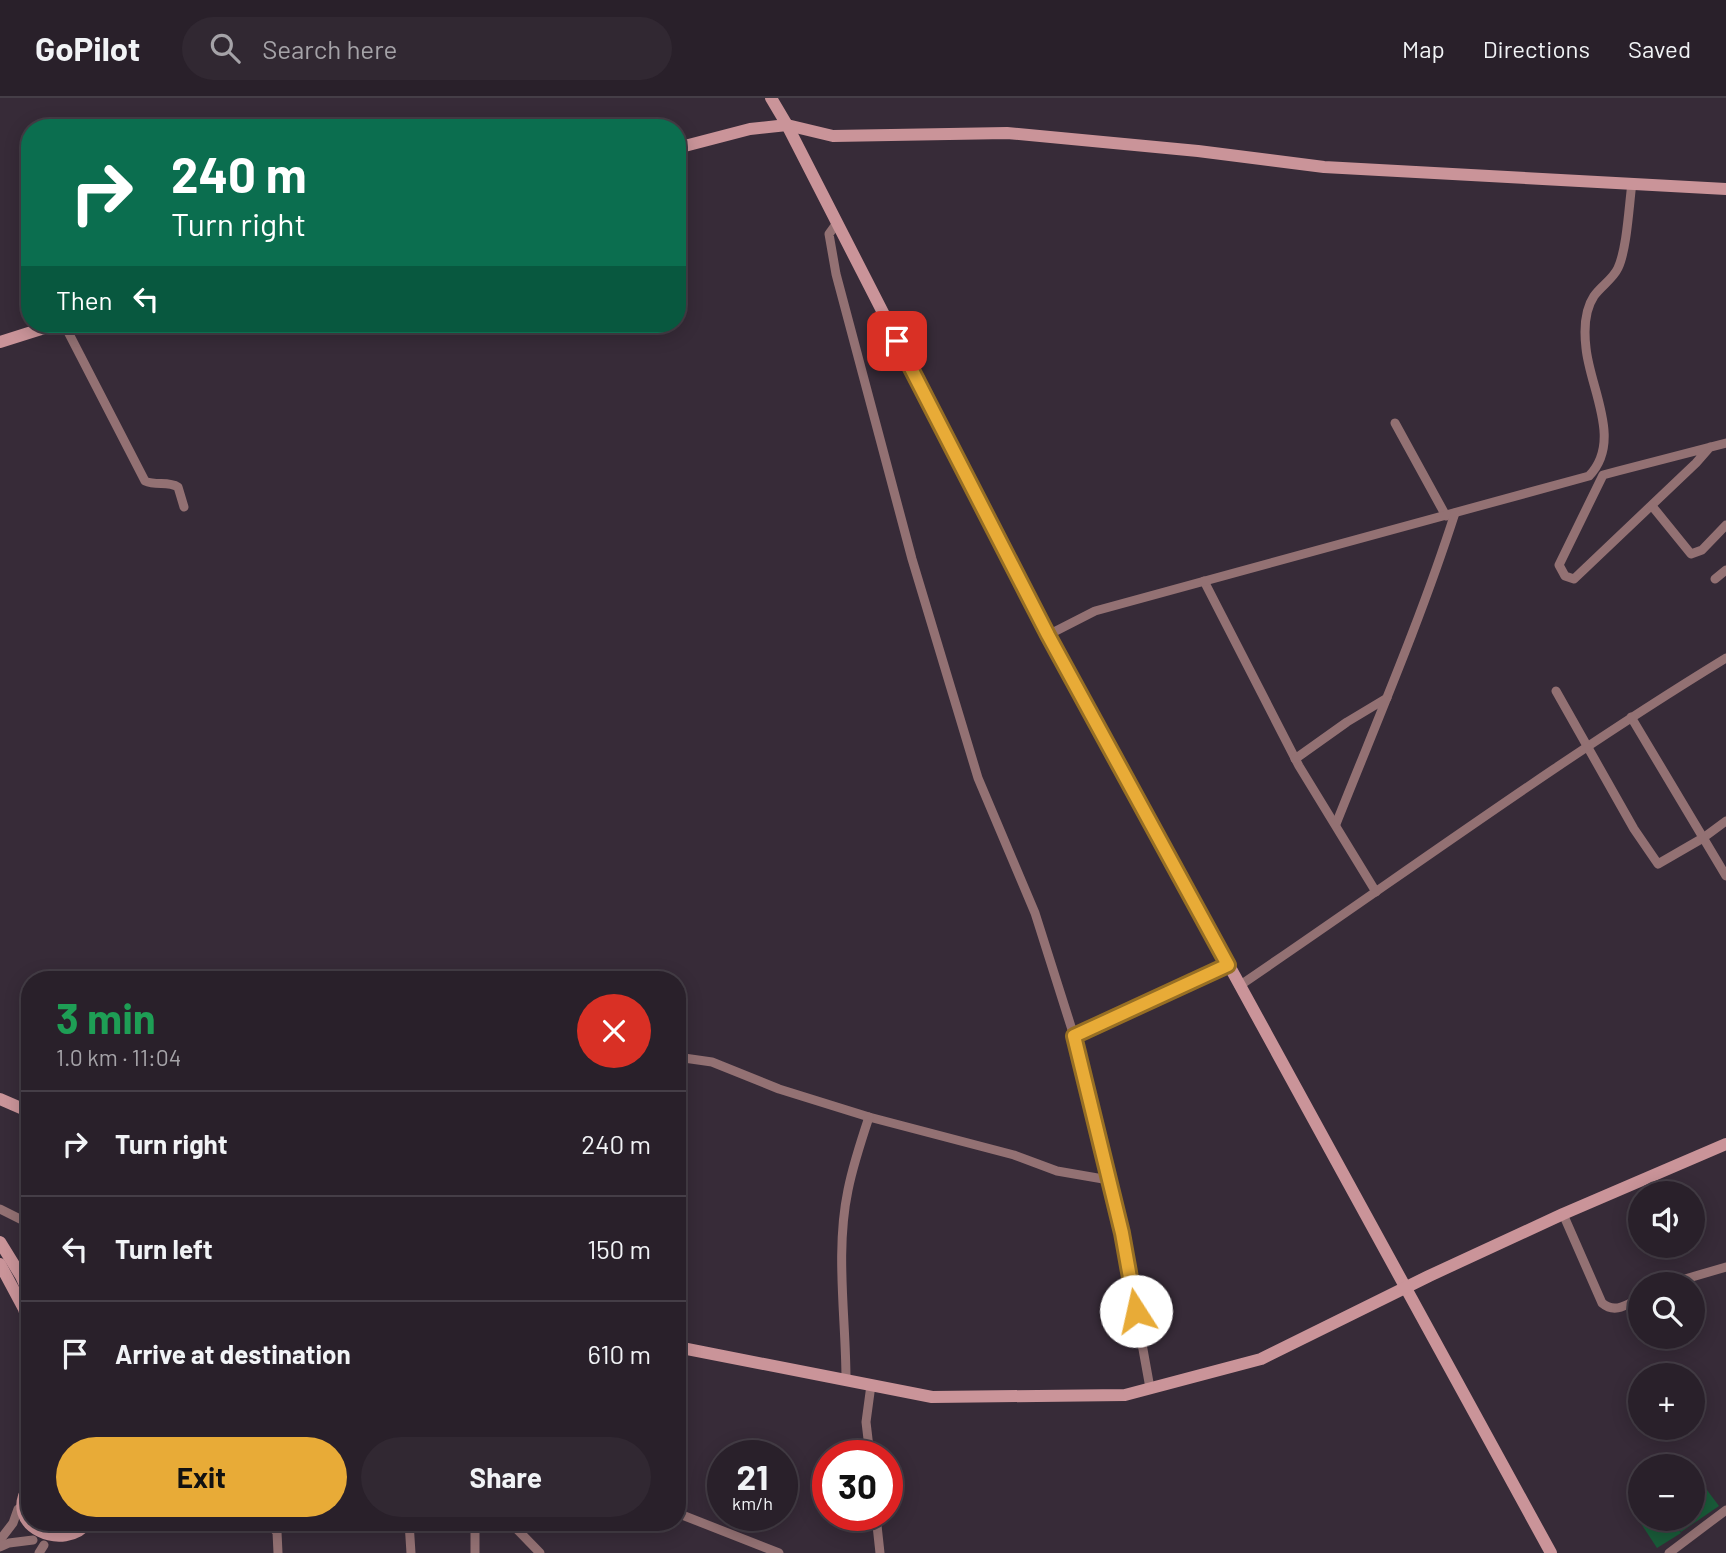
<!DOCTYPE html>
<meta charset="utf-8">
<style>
:root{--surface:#29202a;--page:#312832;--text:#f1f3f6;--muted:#a5a3a8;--line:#453e47;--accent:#e8ab37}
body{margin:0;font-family:Barlow,sans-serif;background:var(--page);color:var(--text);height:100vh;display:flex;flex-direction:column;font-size:26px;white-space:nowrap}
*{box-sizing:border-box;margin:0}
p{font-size:23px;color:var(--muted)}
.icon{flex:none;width:38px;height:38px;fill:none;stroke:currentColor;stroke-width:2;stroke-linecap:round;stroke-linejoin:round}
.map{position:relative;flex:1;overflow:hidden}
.details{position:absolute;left:21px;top:873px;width:665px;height:560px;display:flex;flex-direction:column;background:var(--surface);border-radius:28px;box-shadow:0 4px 18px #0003,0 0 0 2px var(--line)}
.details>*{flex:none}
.guide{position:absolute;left:21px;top:21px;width:665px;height:214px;border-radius:28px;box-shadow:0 4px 18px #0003,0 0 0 2px var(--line);background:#0b6e4f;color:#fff;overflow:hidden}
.controls{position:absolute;left:1628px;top:1083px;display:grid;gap:14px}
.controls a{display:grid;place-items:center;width:77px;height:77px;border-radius:50%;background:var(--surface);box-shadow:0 4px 18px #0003,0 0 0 2px var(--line);font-size:35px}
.speed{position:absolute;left:707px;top:1342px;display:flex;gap:14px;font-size:35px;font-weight:700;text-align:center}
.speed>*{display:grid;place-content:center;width:91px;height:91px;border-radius:50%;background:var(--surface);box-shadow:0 4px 18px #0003,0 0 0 2px var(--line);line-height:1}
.speed small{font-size:18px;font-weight:400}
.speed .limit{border:10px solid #d22;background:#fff;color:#111}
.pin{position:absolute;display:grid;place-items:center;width:60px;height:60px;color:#fff;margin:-30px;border-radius:14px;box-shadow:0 4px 10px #0006}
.me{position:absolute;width:77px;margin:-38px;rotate:350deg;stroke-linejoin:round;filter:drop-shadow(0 0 5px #0008)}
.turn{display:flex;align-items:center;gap:24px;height:147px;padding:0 35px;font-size:32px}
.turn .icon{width:91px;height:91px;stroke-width:2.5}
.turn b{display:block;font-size:49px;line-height:60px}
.then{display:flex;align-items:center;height:66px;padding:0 35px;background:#0003;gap:14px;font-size:26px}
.round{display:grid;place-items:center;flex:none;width:74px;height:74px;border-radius:37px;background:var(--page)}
.head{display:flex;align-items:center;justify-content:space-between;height:119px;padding:0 35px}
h1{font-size:42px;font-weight:700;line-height:52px;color:#1e9e55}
.cta{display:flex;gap:14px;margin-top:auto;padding:14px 35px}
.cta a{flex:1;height:80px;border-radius:42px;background:var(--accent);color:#111;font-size:28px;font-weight:700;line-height:80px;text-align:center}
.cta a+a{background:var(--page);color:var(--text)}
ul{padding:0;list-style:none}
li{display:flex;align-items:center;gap:21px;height:105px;padding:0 35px;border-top:2px solid var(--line)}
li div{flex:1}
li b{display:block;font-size:26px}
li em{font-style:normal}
header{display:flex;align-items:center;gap:42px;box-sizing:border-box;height:98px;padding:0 35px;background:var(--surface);border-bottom:2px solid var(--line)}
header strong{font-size:33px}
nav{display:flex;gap:38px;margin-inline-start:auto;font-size:24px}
.search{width:490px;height:63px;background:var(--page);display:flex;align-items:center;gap:18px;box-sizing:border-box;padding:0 24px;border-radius:38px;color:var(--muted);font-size:26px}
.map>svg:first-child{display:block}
</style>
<header>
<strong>GoPilot</strong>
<div class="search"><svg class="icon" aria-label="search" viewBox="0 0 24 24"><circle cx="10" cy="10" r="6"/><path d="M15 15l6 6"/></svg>Search here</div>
<nav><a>Map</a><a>Directions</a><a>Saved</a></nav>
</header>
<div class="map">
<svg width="1726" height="1455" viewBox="0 0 1726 1455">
<rect width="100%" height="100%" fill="#372b38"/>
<g fill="#195b39">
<path d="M1692 1372 1719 1408 1681 1434 1672 1421H1692Z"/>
<path d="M1640 1420 1670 1421 1681 1435 1657 1450 1638 1421Z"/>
</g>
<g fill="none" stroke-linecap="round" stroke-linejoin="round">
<g stroke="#937173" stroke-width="9">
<path d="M64 226 145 383C156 388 168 383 178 389L184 409"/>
<path d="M1395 325 1446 418"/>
<path d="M1710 349 1696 365 1574 481 1565 478 1559 467 1603 377 1618 373 1726 345"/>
<path d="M1652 408 1691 456 1702 452 1726 427"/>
<path d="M1715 481 1726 472"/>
<path d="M1204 483 1299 668 1376 794"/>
<path d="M1048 537 1095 513 1589 378C1623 343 1590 291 1586 250 1584 233 1584 213 1594 198 1601 188 1613 181 1618 170 1627 151 1629 107 1632 85"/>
<path d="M1556 593 1634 731 1658 766 1703 740 1726 723"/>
<path d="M1631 619 1726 778"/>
<path d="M1295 661 1347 624 1387 600"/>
<path d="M1336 726C1377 623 1421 521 1455 415"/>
<path d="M1239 888C1401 778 1559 662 1726 560"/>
<path d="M1074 938 1228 867"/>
<path d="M677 959 712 964 779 991 869 1019 1014 1057 1057 1073 1109 1082 1074 938 1035 815 978 680 912 461 836 176 829 136 837 125"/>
<path d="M1109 1082 1122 1135 1150 1290"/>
<path d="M0 1111 30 1126"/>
<path d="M1563 1116 1602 1205C1615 1216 1626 1207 1640 1200"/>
<path d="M1668 1186 1726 1169"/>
<path d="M846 1282C846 1220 835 1154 848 1092 853 1067 861 1043 869 1019"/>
<path d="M870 1358 866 1324 871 1287"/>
<path d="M677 1415 779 1455"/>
<path d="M876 1418 880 1455"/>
<path d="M267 1424 277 1434 278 1455"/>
<path d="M409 1424 411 1455"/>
<path d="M475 1424V1455"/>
<path d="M510 1424 540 1455"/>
<path d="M0 1442 13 1425 18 1411"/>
<path d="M0 1449 9 1445 33 1442"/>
<path d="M39 1455 44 1447"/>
<path d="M1669 1455 1726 1412"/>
</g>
<g stroke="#ca9499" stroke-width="12">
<path d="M771 0 787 27 1048 537 1551 1455"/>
<path d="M677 50 750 31 787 27 833 38 1007 35 1198 53 1324 69 1726 91"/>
<path d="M0 244 57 226"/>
<path d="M0 1001 30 1014"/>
<path d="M0 1144 21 1178 30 1198"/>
<path d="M0 1166 24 1211 30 1231"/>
<path d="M677 1249 932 1299 1125 1297 1261 1261 1429 1178 1563 1116 1726 1046"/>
<path d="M30 1387C0 1429 66 1455 88 1424"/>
</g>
</g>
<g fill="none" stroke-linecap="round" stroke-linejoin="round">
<g stroke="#976f24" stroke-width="18">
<path id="route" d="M897 243 1048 537 1228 867 1074 938 1122 1135 1136 1213"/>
</g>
<use href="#route" stroke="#e8ab37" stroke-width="12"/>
</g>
</svg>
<div class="controls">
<a><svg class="icon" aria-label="sound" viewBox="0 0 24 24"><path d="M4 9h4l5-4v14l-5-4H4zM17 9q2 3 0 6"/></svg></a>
<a><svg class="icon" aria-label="search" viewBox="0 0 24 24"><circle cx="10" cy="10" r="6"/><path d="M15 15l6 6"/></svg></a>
<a>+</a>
<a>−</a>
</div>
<div class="speed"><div>21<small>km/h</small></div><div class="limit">30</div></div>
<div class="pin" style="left:897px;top:243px;background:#d93025"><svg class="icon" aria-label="arrive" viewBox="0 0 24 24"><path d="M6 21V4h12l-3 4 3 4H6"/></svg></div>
<svg class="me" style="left:1136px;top:1213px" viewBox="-20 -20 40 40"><circle r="19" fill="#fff"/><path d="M0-13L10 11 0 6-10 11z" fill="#e8ab37"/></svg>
<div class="guide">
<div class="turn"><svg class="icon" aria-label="right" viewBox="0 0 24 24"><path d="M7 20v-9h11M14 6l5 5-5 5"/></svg><div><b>240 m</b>Turn right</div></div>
<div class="then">Then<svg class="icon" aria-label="left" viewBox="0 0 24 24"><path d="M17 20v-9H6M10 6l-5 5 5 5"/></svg></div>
</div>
<section class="details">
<div class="head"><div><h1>3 min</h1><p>1.0 km · 11:04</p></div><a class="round" style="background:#d93025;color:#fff"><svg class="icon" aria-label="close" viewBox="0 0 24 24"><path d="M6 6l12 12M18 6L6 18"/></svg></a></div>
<ul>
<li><svg class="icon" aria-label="right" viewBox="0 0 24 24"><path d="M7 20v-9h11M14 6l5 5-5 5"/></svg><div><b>Turn right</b></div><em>240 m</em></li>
<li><svg class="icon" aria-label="left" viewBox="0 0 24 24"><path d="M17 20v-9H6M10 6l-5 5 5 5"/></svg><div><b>Turn left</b></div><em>150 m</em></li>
<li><svg class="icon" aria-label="arrive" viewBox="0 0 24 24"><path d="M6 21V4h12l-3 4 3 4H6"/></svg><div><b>Arrive at destination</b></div><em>610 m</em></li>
</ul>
<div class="cta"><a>Exit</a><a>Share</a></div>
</section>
</div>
